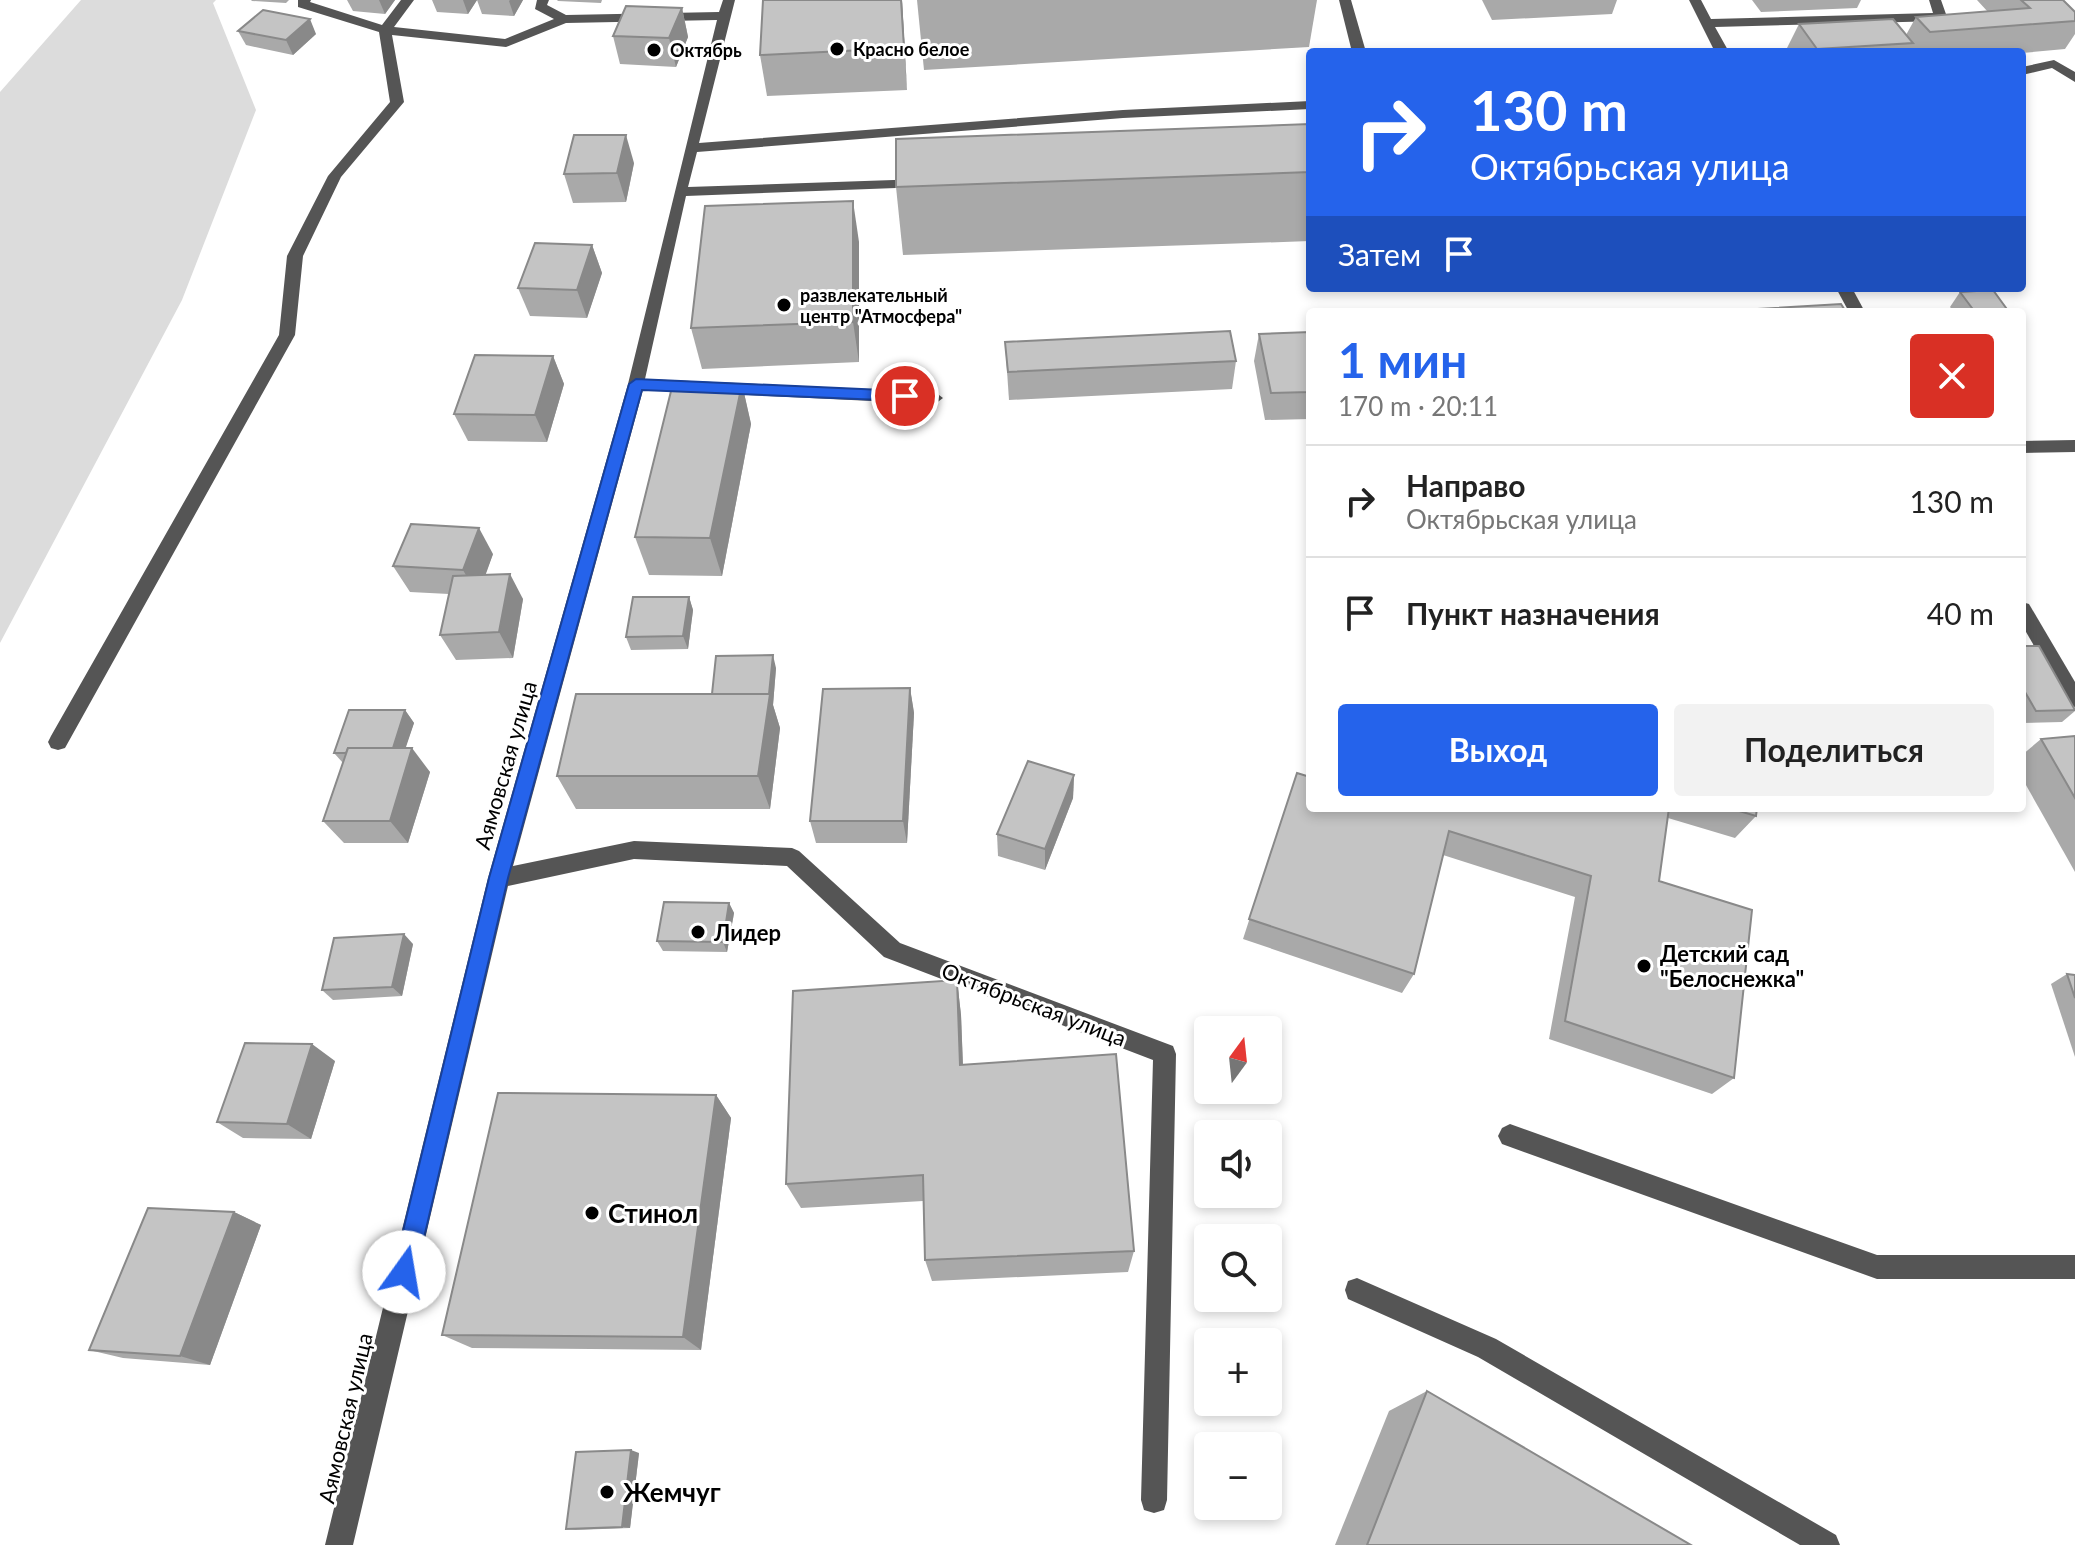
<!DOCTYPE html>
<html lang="ru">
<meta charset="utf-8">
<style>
:root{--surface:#fff;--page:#f2f2f2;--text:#222;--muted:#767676;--line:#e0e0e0;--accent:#2563eb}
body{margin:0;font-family:Lato,sans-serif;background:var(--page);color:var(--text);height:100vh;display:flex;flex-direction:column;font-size:30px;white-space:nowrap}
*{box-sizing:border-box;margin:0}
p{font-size:26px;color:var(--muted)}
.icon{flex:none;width:44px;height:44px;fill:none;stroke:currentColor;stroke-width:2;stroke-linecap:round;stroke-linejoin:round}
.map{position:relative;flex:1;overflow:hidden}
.sheet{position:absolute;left:1306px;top:308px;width:720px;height:504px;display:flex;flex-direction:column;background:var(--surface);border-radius:8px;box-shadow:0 4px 12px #0003}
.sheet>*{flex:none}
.top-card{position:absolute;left:1306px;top:48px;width:720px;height:244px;border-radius:8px;box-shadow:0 4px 12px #0003;background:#2563eb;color:#fff;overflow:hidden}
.needle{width:52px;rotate:15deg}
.fabs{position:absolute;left:1194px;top:1016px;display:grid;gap:16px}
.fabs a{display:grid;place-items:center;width:88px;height:88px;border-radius:8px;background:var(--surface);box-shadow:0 4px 12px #0003;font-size:40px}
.pin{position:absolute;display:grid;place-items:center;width:68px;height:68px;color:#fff;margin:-34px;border:4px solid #fff;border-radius:50%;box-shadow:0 2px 8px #0007}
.me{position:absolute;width:88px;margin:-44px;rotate:13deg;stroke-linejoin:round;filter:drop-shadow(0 0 6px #0008)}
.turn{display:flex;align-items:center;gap:28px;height:168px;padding:0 32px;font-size:36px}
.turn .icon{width:104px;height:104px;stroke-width:2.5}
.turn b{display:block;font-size:56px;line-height:68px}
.then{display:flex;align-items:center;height:76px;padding:0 32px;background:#0003;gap:16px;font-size:30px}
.round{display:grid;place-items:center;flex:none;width:84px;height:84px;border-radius:8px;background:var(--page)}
.head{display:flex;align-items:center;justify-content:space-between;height:136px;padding:0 32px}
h1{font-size:48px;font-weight:700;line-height:60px;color:var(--accent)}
.action{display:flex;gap:16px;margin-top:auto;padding:16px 32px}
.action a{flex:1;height:92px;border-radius:8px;background:var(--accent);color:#fff;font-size:32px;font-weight:700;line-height:92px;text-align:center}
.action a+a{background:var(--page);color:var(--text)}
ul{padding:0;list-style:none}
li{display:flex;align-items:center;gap:24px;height:112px;padding:0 32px;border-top:2px solid var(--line)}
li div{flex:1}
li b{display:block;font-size:30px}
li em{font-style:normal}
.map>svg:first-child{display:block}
</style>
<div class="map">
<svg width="2075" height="1545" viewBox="0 0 2075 1545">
<rect width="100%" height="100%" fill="#fff"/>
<path fill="#dcdcdc" d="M81 0H216L213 3 256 110 182 300 0 643V92Z"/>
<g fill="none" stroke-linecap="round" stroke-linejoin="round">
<g fill="#555" fill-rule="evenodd">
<path d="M298 0H311L310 2 382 25 401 0H414L394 27 505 39 554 19 535 9 537 0H549L547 5 566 15 719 12 723 0H735L699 143 1123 110 1310 101V109L1123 118 697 152 688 187 923 179 930 183 923 187 686 196 645 379 935 392 943 398 935 404 643 390 513 866 634 841 792 848 799 851 900 943 1173 1046 1176 1054 1167 1500 1164 1510 1154 1513 1144 1510 1141 1500 1153 1060 884 957 787 866 634 859 508 886 353 1545H325L488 878 628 384 717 20 566 23 506 47 392 35 404 102 341 177 303 256 295 335 65 748 58 750 51 748 48 742 51 736 279 335 287 256 328 176 390 102 379 32 298 7Z"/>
<path d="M1339 0H1351L1366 52H1352Z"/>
<path d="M1689 0H1701L1711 19 1933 13 1929 0H1941L1947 17 1941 21 1715 27 1729 52H1715Z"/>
<path d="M2054 60 2075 72V82L2052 68 2022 75V67Z"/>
<path d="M1836 288H1852L1865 312H1849Z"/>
<path d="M2075 440V452L2022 453V441Z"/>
<path d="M2022 602 2029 604 2075 682V707L2068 705 2022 625Z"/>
<path d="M1510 1124 1877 1255H2075V1279H1877L1502 1144 1498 1136 1502 1128Z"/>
<path d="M1357 1278 1496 1339 1836 1535 1840 1545H1800L1478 1357 1348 1299 1345 1290 1348 1281Z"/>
</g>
</g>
<g fill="#a9a9a9">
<path d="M251 0H289L286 3 252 1Z"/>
<path d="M347 0H395L385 14 353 11Z"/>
<path d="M432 0H523L514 16 482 14 477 0 468 14 437 12Z"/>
<path d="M557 0H602L601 3 558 1Z"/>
<path d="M763 0H902L907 90 767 96 760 55Z"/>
<path d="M917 0H1317L1309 47 924 70Z"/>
<path d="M1482 0H1617L1612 14 1492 20Z"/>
<path d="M1752 0H1861L1857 8 1761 12Z"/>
<path d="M1977 0H2063L2075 12V34L2065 49 2022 53 1785 52 1799 24 1906 35 1916 17 1988 12Z"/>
<path d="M682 8 688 37 676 67 620 64 613 36Z"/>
<path d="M238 31 316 34 293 55 246 45Z"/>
<path d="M1310 124V241L903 255 896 187Z"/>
<path d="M634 163 626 202 573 203 564 174Z"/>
<path d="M859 242V362L702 369 691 328Z"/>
<path d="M592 245 602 273 587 318 530 316 518 288Z"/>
<path d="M1960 292 2009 312H1954L1950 307Z"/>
<path d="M1310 332V419L1265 420 1254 361 1259 334Z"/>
<path d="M1005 342 1236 361 1232 389 1009 400Z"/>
<path d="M553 356 564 384 547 442 468 441 454 414Z"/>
<path d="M742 384 751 424 722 576 649 575 635 537Z"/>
<path d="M493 554 485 575 523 599 513 658 456 660 440 635 449 594 410 592 393 566Z"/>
<path d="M689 597 693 610 688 649 631 650 626 637Z"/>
<path d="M2022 646 2075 708V711L2062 722 2022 723Z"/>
<path d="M776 668 773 705 780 728 770 809H576L557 776 712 694Z"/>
<path d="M910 688 914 713 907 843H816L810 821Z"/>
<path d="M405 710 414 723 405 748 430 772 408 843H344L323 821 343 763 334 753Z"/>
<path d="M2075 736V872L2022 778V755L2041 739Z"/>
<path d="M1297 773 1310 808H1757L1756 816 1735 838 1668 818 1659 881 1734 1078 1712 1094 1549 1039 1575 897 1443 855 1414 974 1402 993 1243 939Z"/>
<path d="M1074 775 1073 798 1045 870 998 856 997 834Z"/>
<path d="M729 903 734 913 727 952 663 951 657 941Z"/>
<path d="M413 944 402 996 333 1000 322 990Z"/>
<path d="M2067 974 2075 975V1057L2051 984Z"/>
<path d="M957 980 961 1015 963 1065 1134 1251 1128 1272 932 1281 925 1260 923 1201 801 1208 786 1184Z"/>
<path d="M335 1061 311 1139 243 1138 217 1122Z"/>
<path d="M716 1095 731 1118 701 1350 472 1348 442 1335Z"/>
<path d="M234 1212 261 1225 210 1365 123 1358 89 1350Z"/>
<path d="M1427 1391 1691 1545H1335L1389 1411Z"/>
<path d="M639 1453 630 1528 575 1530 566 1529Z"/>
</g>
<g fill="#898989">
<path d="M379 0H395L385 14Z"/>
<path d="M463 0H477L468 14Z"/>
<path d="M510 0H523L514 16 509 1Z"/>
<path d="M901 0 902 1 907 90 904 48Z"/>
<path d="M682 8 688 37 676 67 669 38Z"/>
<path d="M310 19 316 34 293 55 286 40Z"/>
<path d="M626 135 634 163 626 202 617 173Z"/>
<path d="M853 201 859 242V362L853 322Z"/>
<path d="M592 245 602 273 587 318 577 290Z"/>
<path d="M553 356 564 384 547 442 535 415Z"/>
<path d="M742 384 751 424 722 576 710 538Z"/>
<path d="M479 528 493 554 478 596 463 570Z"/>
<path d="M510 574 523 599 513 658 499 632Z"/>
<path d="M689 597 693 610 688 649 683 636Z"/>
<path d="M773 655 776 668 773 705 780 728 770 809 758 776Z"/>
<path d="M910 688 914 713 907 843 903 821Z"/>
<path d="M405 710 414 723 400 765 391 753Z"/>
<path d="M412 748 430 772 408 843 390 821Z"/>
<path d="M1074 775 1073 798 1045 870V849Z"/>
<path d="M729 903 734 913 727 952 723 942Z"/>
<path d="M404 934 413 944 402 996 392 987Z"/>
<path d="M957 980 961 1015 964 1095 960 1065Z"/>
<path d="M312 1044 335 1061 311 1139 287 1124Z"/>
<path d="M716 1095 731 1118 701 1350 683 1337Z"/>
<path d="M234 1212 261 1225 210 1365 180 1356Z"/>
<path d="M631 1450 639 1453 630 1528 622 1527Z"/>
</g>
<g fill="#c4c4c4" stroke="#898989" stroke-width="2">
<path d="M763 0H901L904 48 760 55Z"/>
<path d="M2021 0H2063L2075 12V21L1930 32 1916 17 2030 8Z"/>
<path d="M626 6 682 8 669 38 613 36Z"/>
<path d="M263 10 310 19 286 40 238 31Z"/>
<path d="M1893 19 1913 43 1817 49 1799 24Z"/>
<path d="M1310 124V172L896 187V139Z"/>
<path d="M574 135H626L617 173 564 174Z"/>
<path d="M853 201V322L691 328 705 206Z"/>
<path d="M535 243 592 245 577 290 518 288Z"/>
<path d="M1993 290 2009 312H1975L1960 292Z"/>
<path d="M1841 304 1846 312H1761L1759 309Z"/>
<path d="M1230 331 1236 361 1008 372 1005 342Z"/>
<path d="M1310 332V392L1271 393 1259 334Z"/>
<path d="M475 355 553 356 535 415 454 414Z"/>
<path d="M673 383 742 384 710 538 635 537Z"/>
<path d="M411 524 479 528 463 570 393 566Z"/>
<path d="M510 574 499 632 440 635 453 576Z"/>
<path d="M633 597H689L683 636 626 637Z"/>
<path d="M2022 646H2039L2075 710 2036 711 2022 687Z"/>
<path d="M773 655 769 694H712L716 656Z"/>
<path d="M910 688 903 821H810L823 689Z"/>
<path d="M576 694H770L758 776H557Z"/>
<path d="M349 710H405L393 748H348L346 753H334Z"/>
<path d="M2075 736V798L2041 739Z"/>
<path d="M348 748H412L390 821H323Z"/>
<path d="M1028 761 1074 775 1045 849 997 834Z"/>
<path d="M1297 773 1310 777V808H1669L1659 881 1752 910 1734 1078 1565 1021 1591 876 1449 831 1414 974 1249 919Z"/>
<path d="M1729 808H1757L1756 816Z"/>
<path d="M664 902 729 903 723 942 657 941Z"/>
<path d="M404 934 392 987 322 990 334 938Z"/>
<path d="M2067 974 2075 975V998Z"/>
<path d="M957 980 960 1065 1116 1054 1134 1251 925 1260 923 1175 786 1184 793 991Z"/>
<path d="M245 1043 312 1044 287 1124 217 1122Z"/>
<path d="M498 1093 716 1095 683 1337 442 1335Z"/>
<path d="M148 1208 234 1212 180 1356 89 1350Z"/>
<path d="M1427 1391 1691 1545H1367Z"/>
<path d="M631 1450 622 1527 566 1529 576 1452Z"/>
</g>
<path fill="#2563eb" stroke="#184099" stroke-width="2" d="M636 379 905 391 912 396 905 401 642 390 508 878 416 1272 412 1280 404 1284 396 1280 393 1272 489 878 629 384Z"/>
<g fill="#000" stroke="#fff" stroke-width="3">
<circle cx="837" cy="49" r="8"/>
<circle cx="654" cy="50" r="8"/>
<circle cx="784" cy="305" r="8"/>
<circle cx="698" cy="932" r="8"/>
<circle cx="1644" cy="966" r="8"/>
<circle cx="592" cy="1213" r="8"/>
<circle cx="607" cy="1492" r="8"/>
</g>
<g text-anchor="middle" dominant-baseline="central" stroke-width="6" stroke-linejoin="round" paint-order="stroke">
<g font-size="18" font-weight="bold" fill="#000" stroke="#fff" text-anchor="start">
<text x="853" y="49">Красно белое</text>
<text x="670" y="50">Октябрь</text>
<text x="800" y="295">развлекательный<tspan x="800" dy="21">центр "Атмосфера"</tspan></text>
</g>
<g font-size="22" fill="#000" stroke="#fff">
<text transform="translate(505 765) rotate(-74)">Аямовская улица</text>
<text transform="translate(1034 1004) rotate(21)">Октябрьская улица</text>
<text transform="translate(345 1418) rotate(-77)">Аямовская улица</text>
</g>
<g font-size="22" font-weight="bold" fill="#000" stroke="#fff" text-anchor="start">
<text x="714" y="932">Лидер</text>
<text x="1660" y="953">Детский сад<tspan x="1660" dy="25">"Белоснежка"</tspan></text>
</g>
<g font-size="26" font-weight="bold" fill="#000" stroke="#fff" text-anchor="start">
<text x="608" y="1213">Стинол</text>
<text x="623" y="1492">Жемчуг</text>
</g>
</g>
</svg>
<div class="fabs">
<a><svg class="needle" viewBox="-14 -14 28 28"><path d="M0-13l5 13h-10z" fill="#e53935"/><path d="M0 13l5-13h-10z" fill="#767676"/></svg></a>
<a><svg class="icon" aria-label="sound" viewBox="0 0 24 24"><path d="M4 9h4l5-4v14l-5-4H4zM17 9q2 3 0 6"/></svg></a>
<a><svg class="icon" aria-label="search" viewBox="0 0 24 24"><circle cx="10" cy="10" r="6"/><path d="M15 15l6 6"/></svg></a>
<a>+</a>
<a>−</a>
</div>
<div class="pin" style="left:905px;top:396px;background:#d93025"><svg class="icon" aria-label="arrive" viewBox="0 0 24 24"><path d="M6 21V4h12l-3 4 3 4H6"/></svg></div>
<svg class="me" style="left:404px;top:1272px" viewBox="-20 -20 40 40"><circle r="19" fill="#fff"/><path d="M0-13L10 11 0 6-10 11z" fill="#2563eb"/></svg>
<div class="top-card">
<div class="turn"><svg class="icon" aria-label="right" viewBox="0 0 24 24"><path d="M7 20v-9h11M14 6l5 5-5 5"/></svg><div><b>130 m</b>Октябрьская улица</div></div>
<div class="then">Затем<svg class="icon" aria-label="arrive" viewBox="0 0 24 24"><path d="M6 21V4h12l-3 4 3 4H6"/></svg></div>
</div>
<section class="sheet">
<div class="head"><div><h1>1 мин</h1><p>170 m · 20:11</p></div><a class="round" style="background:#d93025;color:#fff"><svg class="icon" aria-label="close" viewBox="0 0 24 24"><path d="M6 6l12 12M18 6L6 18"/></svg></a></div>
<ul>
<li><svg class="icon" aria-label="right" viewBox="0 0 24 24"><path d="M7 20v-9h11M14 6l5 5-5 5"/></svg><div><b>Направо</b><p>Октябрьская улица</p></div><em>130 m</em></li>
<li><svg class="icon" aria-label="arrive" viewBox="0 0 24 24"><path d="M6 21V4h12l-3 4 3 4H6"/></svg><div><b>Пункт назначения</b></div><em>40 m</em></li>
</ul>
<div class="action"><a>Выход</a><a>Поделиться</a></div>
</section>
</div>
